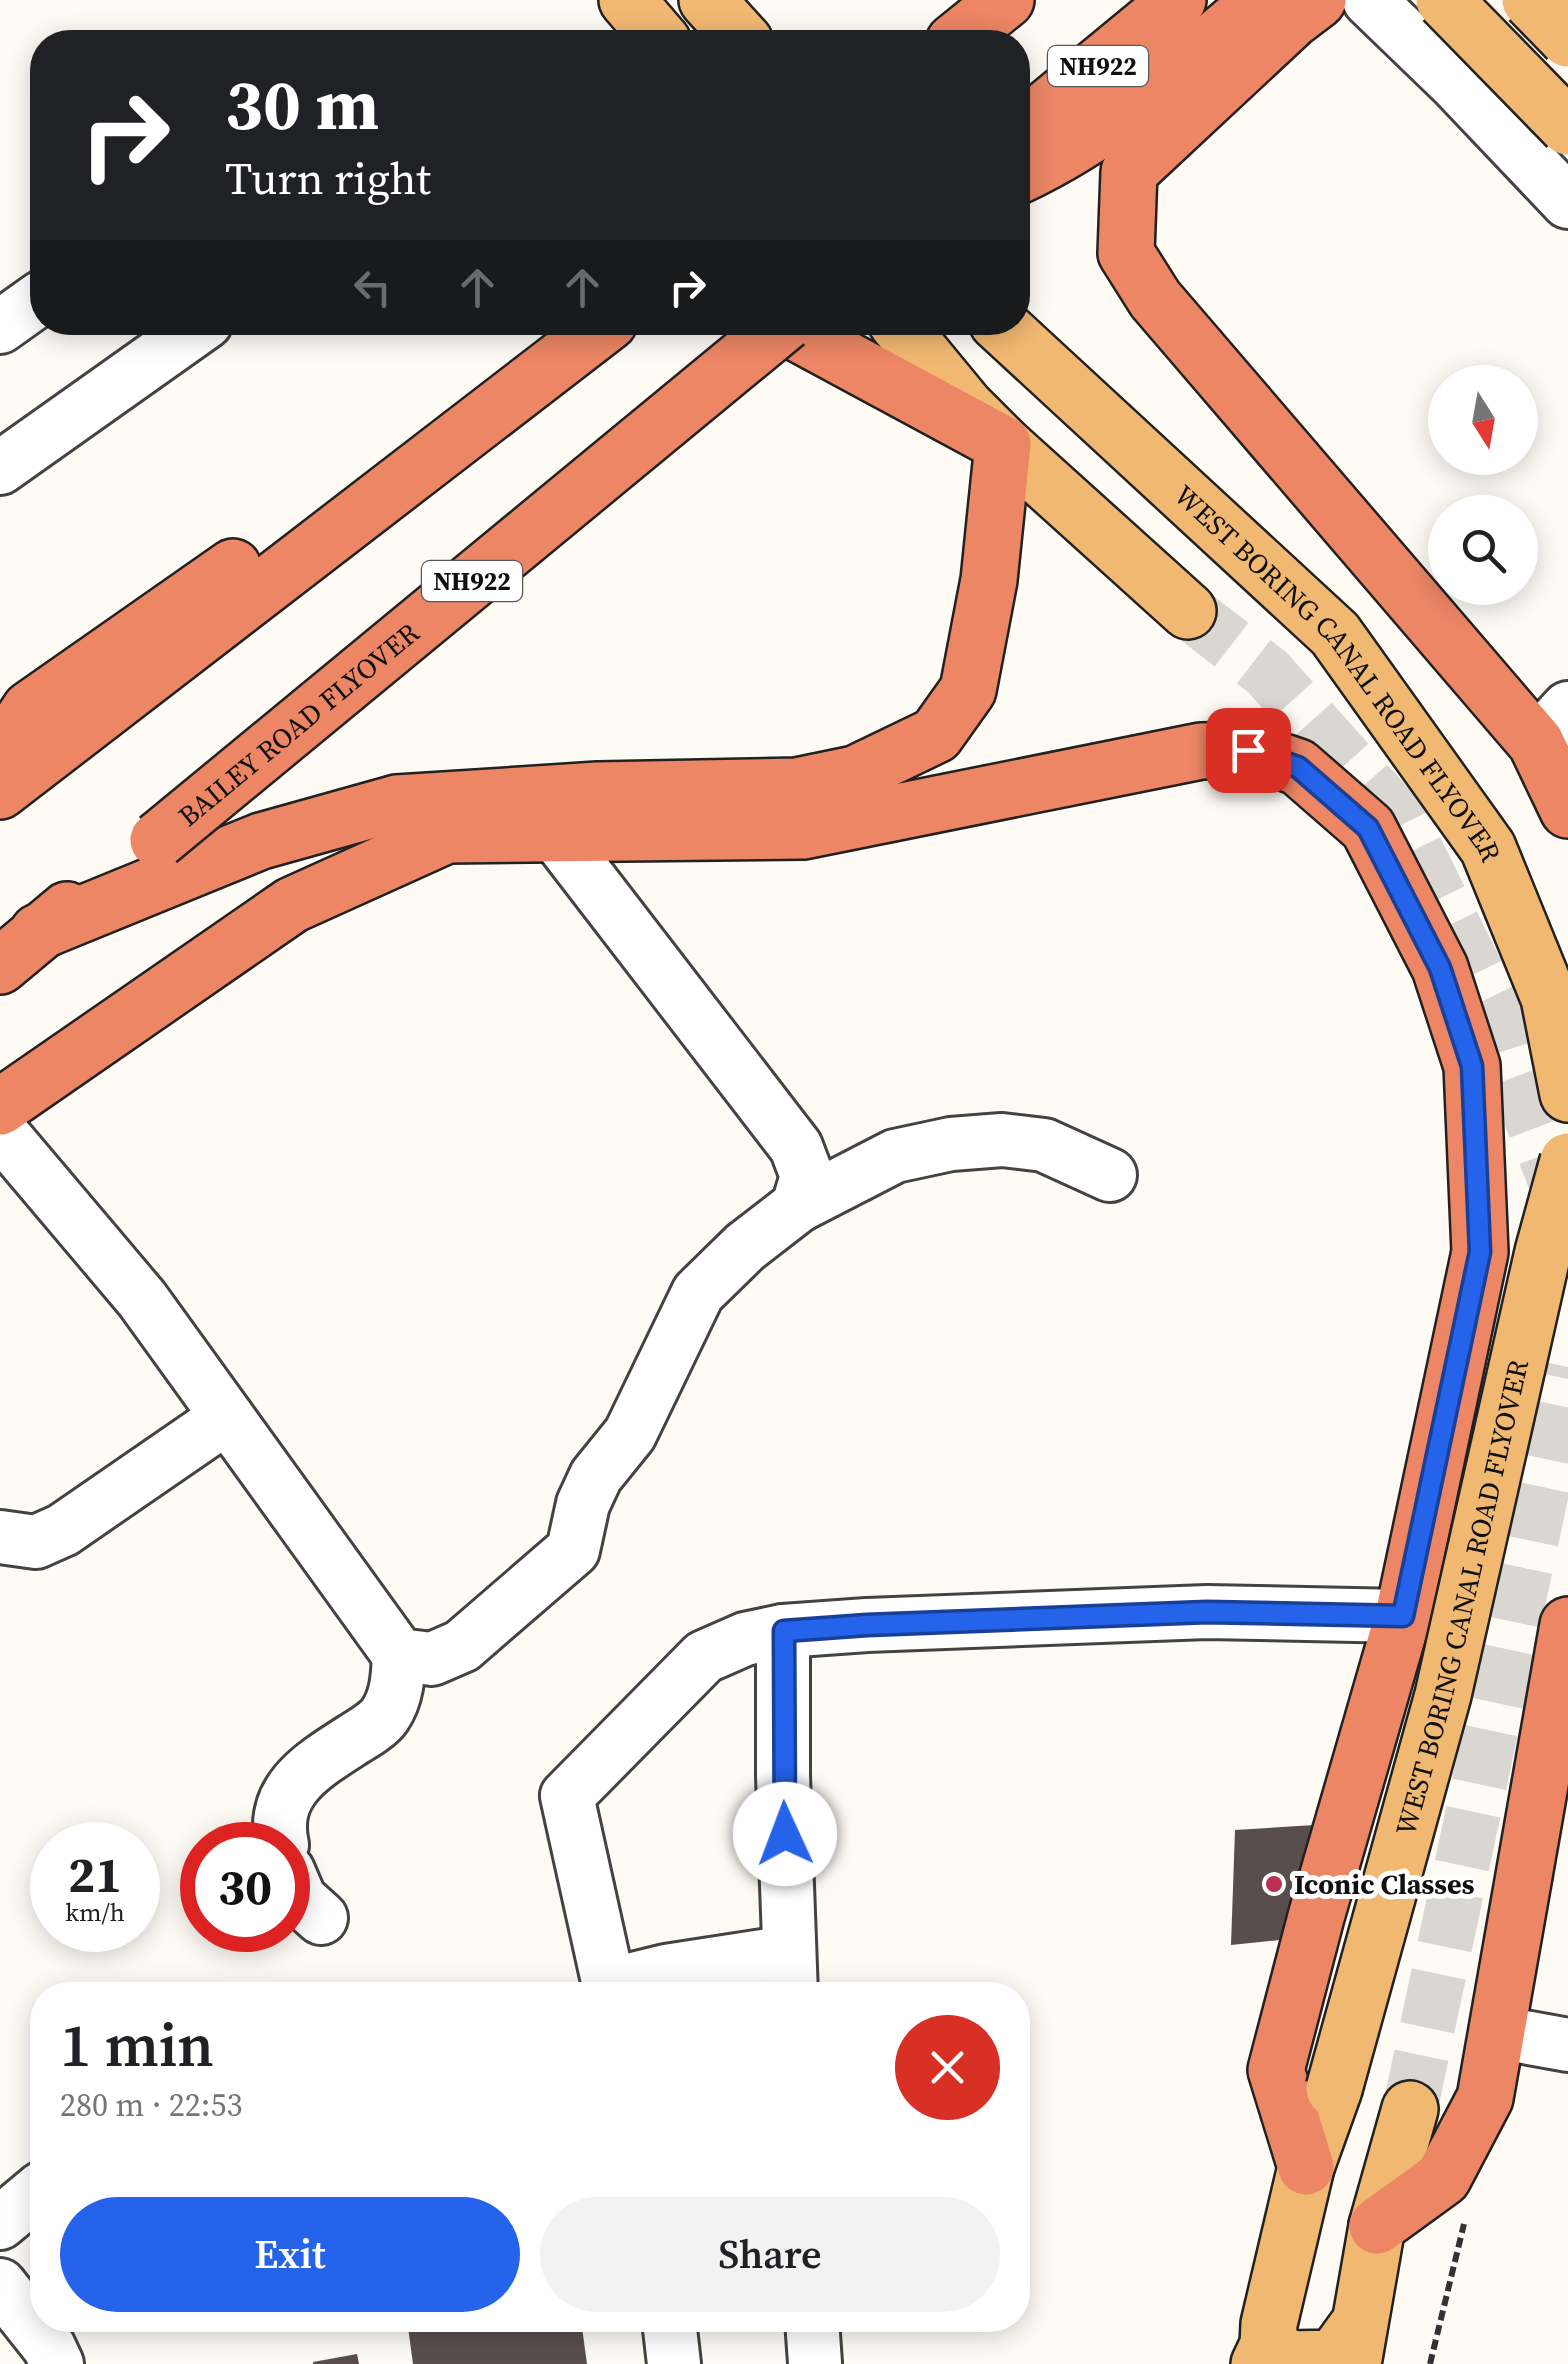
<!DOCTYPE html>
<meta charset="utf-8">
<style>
:root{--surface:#fff;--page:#f2f2f2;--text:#202124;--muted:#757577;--accent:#2563eb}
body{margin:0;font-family:"Source Serif 4",serif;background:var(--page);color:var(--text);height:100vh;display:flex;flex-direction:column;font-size:38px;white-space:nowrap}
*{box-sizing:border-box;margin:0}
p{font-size:32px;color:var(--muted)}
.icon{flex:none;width:55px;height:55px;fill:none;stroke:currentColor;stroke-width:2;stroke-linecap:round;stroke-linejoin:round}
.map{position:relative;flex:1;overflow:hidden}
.sheet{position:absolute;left:30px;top:1982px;width:1000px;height:350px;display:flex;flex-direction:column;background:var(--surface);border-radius:40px;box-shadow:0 5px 25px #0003}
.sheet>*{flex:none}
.top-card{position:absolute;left:30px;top:30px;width:1000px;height:305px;border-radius:40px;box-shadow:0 5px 25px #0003;background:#202124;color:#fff;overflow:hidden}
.needle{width:65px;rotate:169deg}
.fabs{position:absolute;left:1428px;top:365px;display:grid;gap:20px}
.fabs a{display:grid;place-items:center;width:110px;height:110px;border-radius:50%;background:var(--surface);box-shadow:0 5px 25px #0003;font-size:50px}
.speed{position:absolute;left:30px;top:1822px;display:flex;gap:20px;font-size:50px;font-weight:700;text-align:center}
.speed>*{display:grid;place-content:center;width:130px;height:130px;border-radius:50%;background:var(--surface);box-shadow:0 5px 25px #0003;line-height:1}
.speed small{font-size:25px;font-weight:400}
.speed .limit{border:15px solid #d22;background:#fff;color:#111}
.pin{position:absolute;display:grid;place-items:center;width:85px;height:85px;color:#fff;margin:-42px;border-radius:20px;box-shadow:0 5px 15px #0006}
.me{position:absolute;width:110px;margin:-55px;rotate:358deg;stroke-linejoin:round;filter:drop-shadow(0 0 8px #0008)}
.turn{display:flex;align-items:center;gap:35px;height:210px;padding:0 30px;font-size:45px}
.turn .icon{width:130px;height:130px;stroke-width:2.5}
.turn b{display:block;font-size:70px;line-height:85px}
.lanes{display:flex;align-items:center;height:95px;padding:0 30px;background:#0003;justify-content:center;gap:50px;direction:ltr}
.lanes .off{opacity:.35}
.round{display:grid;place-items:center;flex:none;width:105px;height:105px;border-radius:52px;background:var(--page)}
.overview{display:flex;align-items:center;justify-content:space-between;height:170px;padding:0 30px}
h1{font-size:60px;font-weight:600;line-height:75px}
.primary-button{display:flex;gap:20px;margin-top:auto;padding:20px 30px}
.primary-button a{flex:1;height:115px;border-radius:60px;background:var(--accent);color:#fff;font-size:40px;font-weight:600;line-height:115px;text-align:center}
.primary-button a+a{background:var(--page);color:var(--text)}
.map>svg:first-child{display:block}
</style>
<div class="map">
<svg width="1568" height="2364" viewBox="0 0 1568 2364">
<rect width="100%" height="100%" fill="#fefaf4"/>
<g fill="#584f4d">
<path d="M1330 1824 1300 1938 1231 1945 1235 1830Z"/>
<path d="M407 2320H581L587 2364H413Z"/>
<path d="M357 2354 359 2364H313V2362Z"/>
</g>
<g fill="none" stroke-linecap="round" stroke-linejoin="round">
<g stroke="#dad7d2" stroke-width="55" stroke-dasharray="55 28" stroke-linecap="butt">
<path d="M1188 611 1267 672 1402 822 1492 1004 1514 1072 1568 1214"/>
<path d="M1410 2109 1568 1367"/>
</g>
<g stroke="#434343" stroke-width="58">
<g id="minor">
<path d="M1369 0 1456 84 1568 202"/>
<path d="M0 327 42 297"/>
<path d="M0 468 206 322"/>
<path d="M1536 743 1568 708"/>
<path d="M0 1131 142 1299 399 1655 432 1659 462 1646 573 1550 583 1504 596 1476 630 1434 698 1293 745 1247 798 1206 807 1176 796 1147 555 834"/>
<path d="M798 1206 895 1156 951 1144 1002 1140 1044 1145 1110 1175"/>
<path d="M0 1537 36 1542 63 1530 227 1417"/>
<path d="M783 1631V1776L791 1995"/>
<path d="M282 1845C270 1790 312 1766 354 1739 364 1733 378 1725 385 1715 397 1697 398 1677 399 1655"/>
<path d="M288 1871 300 1899 321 1918"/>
<path d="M609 1985 666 1971 788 1952"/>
<path d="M611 1995 567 1796 704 1657 745 1639 783 1631 867 1625 1207 1612 1403 1616"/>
<path d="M1497 2032 1568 2045"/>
<path d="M0 2223 42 2188"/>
<path d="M0 2285 49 2347 57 2364"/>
<path d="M669 2320 674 2364"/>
<path d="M812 2320 815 2363"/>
</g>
</g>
<g stroke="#212121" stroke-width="60">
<g id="major">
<path d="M627 0 663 42"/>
<path d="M707 0 745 42"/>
<path d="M896 322 966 407 1003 444 1188 611"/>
<path id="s1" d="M997 322 1335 634 1488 848 1549 998 1568 1094"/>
<path d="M1268 2345 1290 2359 1334 2358 1358 2325"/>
<path d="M1259 2364 1268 2345 1269 2324 1306 2167 1334 2089"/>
<path d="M1353 2364 1377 2226 1410 2109"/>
</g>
</g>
<g stroke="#212121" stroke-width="60">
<g id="highway">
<path d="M1318 0 1293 19 1129 172 1126 253 1155 299 1536 743 1568 810"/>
<path d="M954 42 1006 0"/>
<path d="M1018 132 1178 0"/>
<path d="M1018 176C1110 133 1184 66 1261 0"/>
<path d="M0 754 30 709 233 567"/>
<path d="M0 791 609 322"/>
<path d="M38 932 261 841 397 803 598 790 797 786 855 774 936 735 968 690 989 580 1003 444 777 322"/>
<path d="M0 966 67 910"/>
<path d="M0 1107 292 905 447 835 803 831 1201 751 1248 750 1298 767 1368 828 1440 968 1472 1066 1480 1252 1403 1616 1316 1917 1276 2070 1306 2167"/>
<path d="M1377 2226 1443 2178 1485 2098 1568 1625"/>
</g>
</g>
<path stroke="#323232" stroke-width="6" stroke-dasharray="10 5" stroke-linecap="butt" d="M1430 2364 1464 2224"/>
<use href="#minor" stroke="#fff" stroke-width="52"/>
<use href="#major" stroke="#f1b872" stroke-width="55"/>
<use href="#highway" stroke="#ec8665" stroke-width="55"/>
<g stroke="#212121" stroke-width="60" stroke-linecap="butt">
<g id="major-bridge">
<path d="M1444 0 1568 127"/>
<path d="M1530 0 1568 39"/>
<path id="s2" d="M1334 2089 1443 1695 1543 1252 1568 1161"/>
</g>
</g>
<g stroke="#212121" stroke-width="60" stroke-linecap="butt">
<g id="highway-bridge">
<path id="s3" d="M158 840 786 322"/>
</g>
</g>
<use href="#major-bridge" stroke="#f1b872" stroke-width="55"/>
<use href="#highway-bridge" stroke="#ec8665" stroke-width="55"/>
</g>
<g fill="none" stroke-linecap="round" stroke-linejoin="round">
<g stroke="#184099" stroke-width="25">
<path id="route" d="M785 1834 784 1631 867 1625 1207 1612 1403 1616 1480 1252 1472 1066 1440 968 1368 828 1298 767 1248 750"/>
</g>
<use href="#route" stroke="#2563eb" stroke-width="18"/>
</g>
<circle fill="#ba2f52" stroke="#fff" stroke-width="4" cx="1274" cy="1884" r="10"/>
<g text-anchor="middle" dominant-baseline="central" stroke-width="10" stroke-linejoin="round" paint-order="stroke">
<g fill="#fff" stroke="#585858" stroke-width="2.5">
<rect x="1048" y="46" width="100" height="40" rx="8"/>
<rect x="422" y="561" width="100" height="40" rx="8"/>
</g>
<g font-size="25" font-weight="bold" fill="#101010">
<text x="1098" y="66">NH922</text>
<text x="472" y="581">NH922</text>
</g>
<g font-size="28" fill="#101010" stroke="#fff">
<text stroke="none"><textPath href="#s1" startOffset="492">WEST BORING CANAL ROAD FLYOVER</textPath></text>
<text stroke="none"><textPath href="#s3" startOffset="182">BAILEY ROAD FLYOVER</textPath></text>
<text stroke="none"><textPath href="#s2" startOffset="508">WEST BORING CANAL ROAD FLYOVER</textPath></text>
</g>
<g font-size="28" font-weight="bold" fill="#101010" stroke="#fff" text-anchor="start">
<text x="1294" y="1884">Iconic Classes</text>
</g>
</g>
</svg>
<div class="fabs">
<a><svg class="needle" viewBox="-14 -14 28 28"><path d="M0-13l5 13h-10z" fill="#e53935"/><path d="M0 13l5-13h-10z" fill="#757577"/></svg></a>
<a><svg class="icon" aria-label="search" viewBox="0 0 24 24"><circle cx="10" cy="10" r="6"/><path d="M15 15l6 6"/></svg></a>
</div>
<div class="speed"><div>21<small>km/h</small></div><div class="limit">30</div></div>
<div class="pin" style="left:1248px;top:750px;background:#d93025"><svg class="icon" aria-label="arrive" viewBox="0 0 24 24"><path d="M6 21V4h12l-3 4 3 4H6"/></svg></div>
<svg class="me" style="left:785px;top:1834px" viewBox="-20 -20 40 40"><circle r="19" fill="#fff"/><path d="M0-13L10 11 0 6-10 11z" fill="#2563eb"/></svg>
<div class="top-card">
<div class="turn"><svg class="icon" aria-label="right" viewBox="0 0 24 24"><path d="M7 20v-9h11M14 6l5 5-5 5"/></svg><div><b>30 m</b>Turn right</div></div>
<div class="lanes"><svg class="icon off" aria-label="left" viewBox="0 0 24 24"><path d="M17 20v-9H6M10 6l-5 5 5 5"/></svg><svg class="icon off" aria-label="ahead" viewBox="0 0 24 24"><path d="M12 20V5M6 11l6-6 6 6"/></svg><svg class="icon off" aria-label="ahead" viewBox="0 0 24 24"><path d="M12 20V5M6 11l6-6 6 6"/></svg><svg class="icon" aria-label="right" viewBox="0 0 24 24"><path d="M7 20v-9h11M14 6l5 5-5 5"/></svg></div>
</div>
<section class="sheet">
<div class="overview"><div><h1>1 min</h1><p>280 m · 22:53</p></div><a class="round" style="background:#d93025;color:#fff"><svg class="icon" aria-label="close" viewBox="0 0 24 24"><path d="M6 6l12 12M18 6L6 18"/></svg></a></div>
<div class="primary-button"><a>Exit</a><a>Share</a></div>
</section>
</div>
